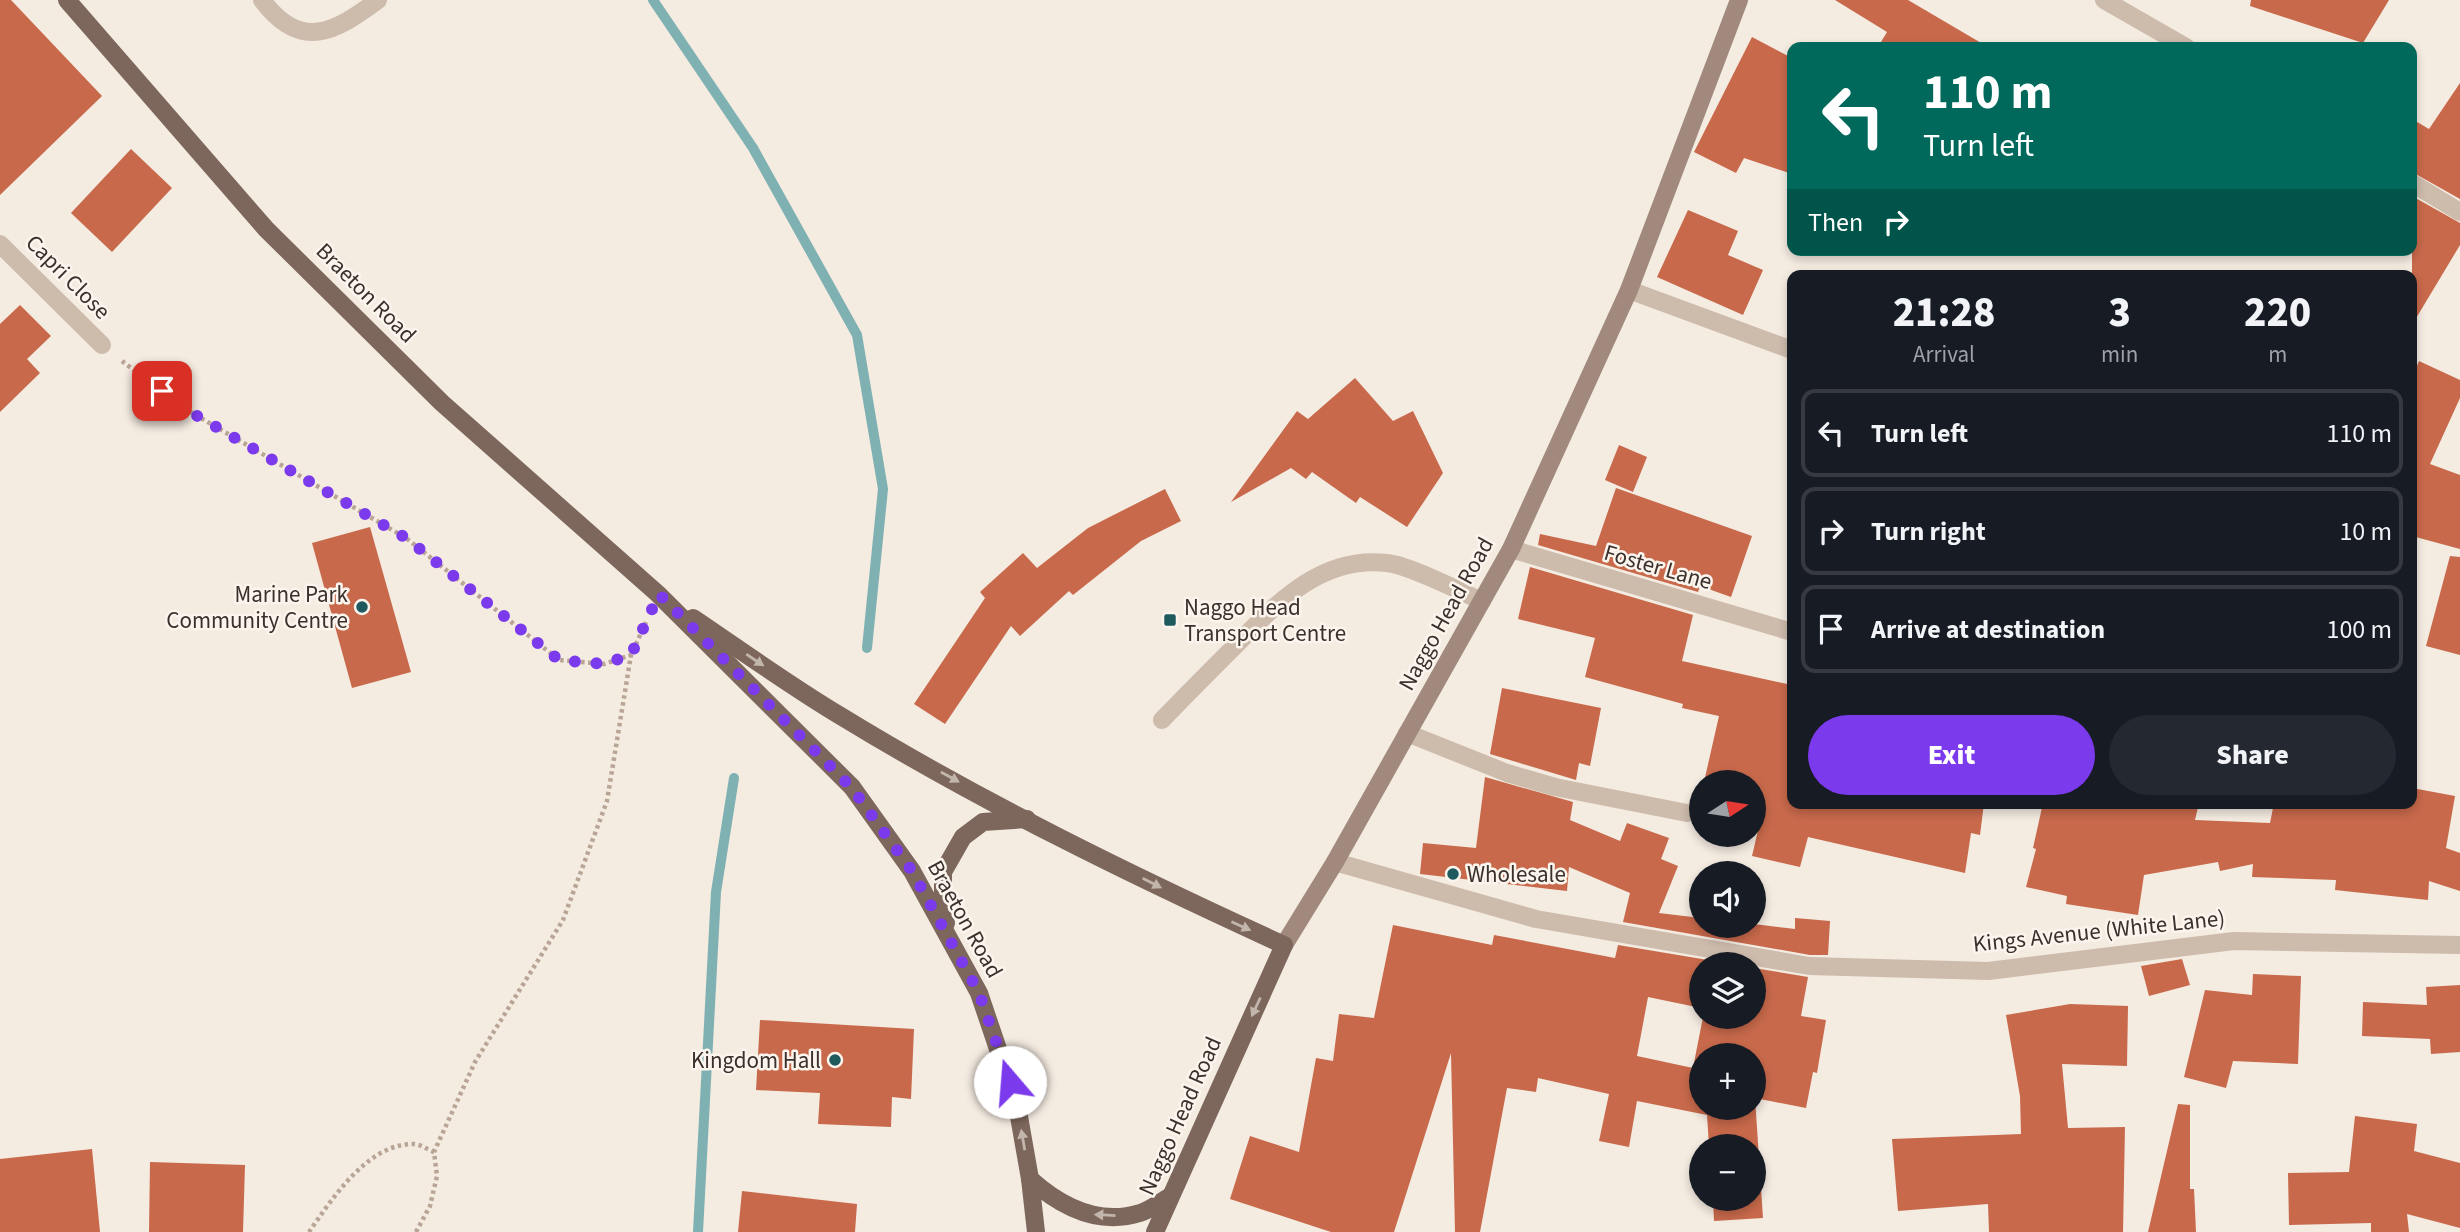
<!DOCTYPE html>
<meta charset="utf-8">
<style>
:root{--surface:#171b24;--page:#242831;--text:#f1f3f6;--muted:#9ea1a6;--line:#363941;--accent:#7c3aed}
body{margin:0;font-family:"Source Sans 3",sans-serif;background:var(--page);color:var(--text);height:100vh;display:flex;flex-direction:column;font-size:26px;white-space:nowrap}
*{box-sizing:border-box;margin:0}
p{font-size:23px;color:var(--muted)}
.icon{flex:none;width:38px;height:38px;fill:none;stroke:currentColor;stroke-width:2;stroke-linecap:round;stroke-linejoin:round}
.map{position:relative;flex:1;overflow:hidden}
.panel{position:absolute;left:1787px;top:270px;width:630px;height:539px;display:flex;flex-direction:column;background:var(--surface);border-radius:14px;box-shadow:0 4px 10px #0003}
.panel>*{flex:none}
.guide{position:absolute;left:1787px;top:42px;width:630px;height:214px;border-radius:14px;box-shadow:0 4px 10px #0003;background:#00695c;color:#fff;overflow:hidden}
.needle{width:46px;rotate:78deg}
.controls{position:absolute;left:1689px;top:770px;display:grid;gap:14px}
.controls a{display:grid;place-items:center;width:77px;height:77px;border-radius:50%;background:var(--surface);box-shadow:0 4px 10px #0003;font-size:35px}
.pin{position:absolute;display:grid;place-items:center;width:60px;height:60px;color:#fff;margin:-30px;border-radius:14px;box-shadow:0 4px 10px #0006}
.me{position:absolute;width:77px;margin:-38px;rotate:342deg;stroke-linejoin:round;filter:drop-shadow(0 0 5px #0008)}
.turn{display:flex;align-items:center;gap:24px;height:147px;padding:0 21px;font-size:32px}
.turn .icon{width:91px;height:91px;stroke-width:2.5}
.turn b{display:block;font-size:49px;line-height:60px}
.then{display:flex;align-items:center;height:66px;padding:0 21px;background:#0003;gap:14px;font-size:26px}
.eta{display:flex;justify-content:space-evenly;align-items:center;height:119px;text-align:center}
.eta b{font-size:42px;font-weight:800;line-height:49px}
.button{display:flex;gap:14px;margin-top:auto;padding:14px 21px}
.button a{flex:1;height:80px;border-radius:42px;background:var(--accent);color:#fff;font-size:28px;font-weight:800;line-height:80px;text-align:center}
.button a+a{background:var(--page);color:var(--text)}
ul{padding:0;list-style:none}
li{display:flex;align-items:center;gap:21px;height:88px;margin:0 14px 10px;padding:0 7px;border:4px solid var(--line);border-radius:14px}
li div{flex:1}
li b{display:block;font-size:26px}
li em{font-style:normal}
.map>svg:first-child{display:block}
</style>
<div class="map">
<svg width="2460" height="1232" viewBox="0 0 2460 1232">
<rect width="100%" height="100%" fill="#f4ebe1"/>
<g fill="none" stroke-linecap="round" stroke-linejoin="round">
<g stroke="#7fb0b2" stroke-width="10">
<path d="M653 0 753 148 857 335 883 489 867 648"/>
<path d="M698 1232 716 892 734 778"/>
</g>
</g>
<g fill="#c8694b" fill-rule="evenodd">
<path d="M0 0H11L102 96 0 195Z"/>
<path d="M1835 0H1908L1988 47H1878L1887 32Z"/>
<path d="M2251 0H2389L2363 43 2250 6Z"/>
<path d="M1752 37 1792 58V174L1744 158 1736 173 1694 152Z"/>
<path d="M2460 83V199L2412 172V119L2429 129Z"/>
<path d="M131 149 172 188 112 252 71 213Z"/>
<path d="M2412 196 2460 223V245L2412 325Z"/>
<path d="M1688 210 1738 231 1728 255 1763 270 1743 315 1657 277Z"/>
<path d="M20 305 51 336 27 359 40 373 0 412V324Z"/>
<path d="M2419 361 2460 380V398L2430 464 2460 475V549L2412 536V377Z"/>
<path d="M1355 378 1393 421 1413 411 1443 473 1407 527 1360 497 1356 503 1312 472 1306 479 1291 468 1231 502 1297 411 1308 419Z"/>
<path d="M1619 445 1647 457 1633 492 1605 480Z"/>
<path d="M1616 488 1752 536 1731 597 1700 586 1698 592 1538 545 1540 534 1596 546Z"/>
<path d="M1165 489 1181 521 1141 541 1073 595 1069 591 1020 636 1011 626 945 724 914 704 985 598 980 592 1023 553 1037 568 1088 528Z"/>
<path d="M370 527 411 672 352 688 312 543Z"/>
<path d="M2450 556 2460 557V655L2426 646Z"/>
<path d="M1530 567 1693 615 1682 661 1792 685V803H1984L1980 835 1971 833 1965 873 1808 837 1800 867 1752 856 1759 826 1754 824V782H1704L1719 716 1682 708 1683 704 1585 677 1595 638 1518 619Z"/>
<path d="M1502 688 1601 708 1590 766 1579 763 1576 780 1490 754Z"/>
<path d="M1485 777 1573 802 1570 820 1620 841 1627 823 1669 838 1661 859 1678 866 1659 913 1701 918V926L1754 924 1795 929V918L1830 921 1828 955H1810L1623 922 1630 893 1569 867 1567 891 1420 874 1423 843 1476 848Z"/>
<path d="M2412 788 2455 796 2446 848 2460 853V891L2429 881 2428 900 2335 890 2336 880 2252 877 2253 864 2220 871 2218 862 2144 875 2138 915 2066 904 2067 896 2026 887 2036 849 2033 848 2043 803H2199L2195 820 2270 823 2274 803H2412Z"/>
<path d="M1393 925 1492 945 1494 935 1615 958 1618 945 1732 964H1701V1008L1648 997 1637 1056 1693 1068 1703 1017H1754V968L1808 977 1801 1016 1826 1020 1817 1073 1813 1072 1806 1108 1755 1098 1763 1218 1714 1221 1713 1199H1754V1146H1709L1707 1115 1637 1101 1629 1147 1599 1141 1609 1094 1538 1078 1536 1092 1507 1088 1480 1232H1455L1451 1053 1394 1232H1331L1230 1199 1250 1136 1299 1152 1316 1058 1333 1061 1339 1014 1374 1018ZM1701 1055H1754V1108H1701Z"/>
<path d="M2182 959 2190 985 2149 996 2141 966Z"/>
<path d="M2253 974 2301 976 2298 1064 2233 1061 2226 1088 2184 1077 2205 990 2252 995Z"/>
<path d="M2460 985V1052L2431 1054 2430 1039 2362 1036 2363 1002 2427 1005 2426 987Z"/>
<path d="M2070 1004 2128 1006 2127 1066 2062 1064 2068 1128 2125 1127 2123 1232H1989L1988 1204 1898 1211 1892 1139 2021 1134 2020 1096 2006 1015Z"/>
<path d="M760 1020 914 1029 911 1099 892 1097 891 1127 818 1124 820 1093 756 1090Z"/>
<path d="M2178 1104 2190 1105V1189H2194L2196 1232H2148Z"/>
<path d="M2355 1116 2417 1124 2414 1151 2460 1163V1228L2407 1214 2409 1232H2371V1223L2289 1225 2288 1173 2349 1172Z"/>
<path d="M92 1149 100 1232H0V1159Z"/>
<path d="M150 1162 245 1165 243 1232H149Z"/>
<path d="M742 1191 857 1204 855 1232H738Z"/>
</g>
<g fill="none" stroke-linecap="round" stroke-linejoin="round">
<g stroke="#b9a596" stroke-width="4.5" stroke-dasharray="3.5 3.5" stroke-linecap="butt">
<path d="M122 361 182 407 406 538 559 660 604 664 631 655 647 620"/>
<path d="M309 1232C332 1199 368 1143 414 1144 420 1144 428 1150 434 1152"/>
<path d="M416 1232 430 1206 437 1176 434 1152 475 1062 563 920 607 801 631 655"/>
</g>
<g stroke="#cdbbac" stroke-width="18">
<path d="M262 0C301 52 335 32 378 0"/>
<path d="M2104 0 2186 47"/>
<path d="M2412 183 2460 212"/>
<path d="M1629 290 1792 350"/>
<path d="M1511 549 1792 632"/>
<path d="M1162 720C1186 695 1210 671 1234 647 1277 603 1321 555 1387 563 1409 565 1459 591 1482 601"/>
<path d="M1407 733 1507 773 1555 787 1687 813"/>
<path d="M1335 862 1536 919 1809 966 1988 971 2234 941 2460 945"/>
</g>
<path stroke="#cdbbac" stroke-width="18" d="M0 244 102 345"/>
<path stroke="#a18a7d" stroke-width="18" d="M1284 945 1335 862 1511 549 1629 290 1739 0"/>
<g stroke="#7d675c" stroke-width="18">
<path d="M67 0 266 229 442 403 658 594 852 787 912 871 979 993 1017 1105 1030 1179 1036 1232"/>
<path d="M693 618C742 651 789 685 839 715 981 802 1133 876 1284 945L1155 1232"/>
<path d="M946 923 943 912V872L963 837 983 822 1027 819"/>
<path d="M1030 1179C1060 1206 1098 1226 1140 1213 1150 1210 1160 1202 1169 1197"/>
</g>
</g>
<defs><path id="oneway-solid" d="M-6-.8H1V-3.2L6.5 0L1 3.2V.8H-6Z" transform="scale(1.75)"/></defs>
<g fill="#c2b5ac">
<use href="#oneway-solid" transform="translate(755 660) rotate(34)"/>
<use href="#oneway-solid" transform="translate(950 777) rotate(29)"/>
<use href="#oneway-solid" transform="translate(1152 883) rotate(27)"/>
<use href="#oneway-solid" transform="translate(1241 926) rotate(24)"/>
<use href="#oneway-solid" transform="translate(1256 1007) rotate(115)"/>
<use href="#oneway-solid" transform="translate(1023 1140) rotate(-100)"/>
<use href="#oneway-solid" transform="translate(1105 1215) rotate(-177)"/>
</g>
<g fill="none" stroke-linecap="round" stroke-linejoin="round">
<path stroke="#7c3aed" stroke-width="12" stroke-dasharray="0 21.6" d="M162 391 182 407 406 538 559 660 604 664 631 655 659 594 852 788 912 871 979 993 1010 1082"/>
</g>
<g fill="#1f5a5e" stroke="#fbf5ee" stroke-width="2.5">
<circle cx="362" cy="607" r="7"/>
<rect x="1163" y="613" width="14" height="14" rx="3.5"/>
<circle cx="1453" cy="874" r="7"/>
<circle cx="835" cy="1060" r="7"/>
</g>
<g text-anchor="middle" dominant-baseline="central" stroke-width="5" stroke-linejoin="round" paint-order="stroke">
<g font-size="23" fill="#3b302b" stroke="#fbf5ee">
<text transform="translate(68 277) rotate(45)">Capri Close</text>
<text transform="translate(366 293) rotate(45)">Braeton Road</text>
<text transform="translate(1658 567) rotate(16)">Foster Lane</text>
<text transform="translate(1446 614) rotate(-61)">Naggo Head Road</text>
<text transform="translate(965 919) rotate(61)">Braeton Road</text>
<text transform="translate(2099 931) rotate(-6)">Kings Avenue (White Lane)</text>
<text transform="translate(1180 1116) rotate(-66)">Naggo Head Road</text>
</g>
<g font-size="23" fill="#3b302b" stroke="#fbf5ee" text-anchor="end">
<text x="348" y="594">Marine Park<tspan x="348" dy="26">Community Centre</tspan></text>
<text x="1184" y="607" text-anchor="start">Naggo Head<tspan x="1184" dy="26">Transport Centre</tspan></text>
<text x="1467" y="874" text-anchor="start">Wholesale</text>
<text x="821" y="1060">Kingdom Hall</text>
</g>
</g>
</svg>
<div class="controls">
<a><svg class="needle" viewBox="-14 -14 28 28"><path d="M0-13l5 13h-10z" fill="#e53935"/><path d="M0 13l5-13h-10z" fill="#9ea1a6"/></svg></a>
<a><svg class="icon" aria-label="sound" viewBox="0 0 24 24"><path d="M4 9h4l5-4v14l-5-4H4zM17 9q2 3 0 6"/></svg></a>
<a><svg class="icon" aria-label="layers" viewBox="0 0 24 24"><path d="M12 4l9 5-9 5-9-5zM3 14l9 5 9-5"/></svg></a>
<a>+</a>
<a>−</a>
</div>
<div class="pin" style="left:162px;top:391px;background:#d93025"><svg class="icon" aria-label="arrive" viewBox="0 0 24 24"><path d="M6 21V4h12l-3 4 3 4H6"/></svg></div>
<svg class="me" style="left:1010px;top:1082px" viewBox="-20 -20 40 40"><circle r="19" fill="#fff"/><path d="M0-13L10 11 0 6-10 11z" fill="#7c3aed"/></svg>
<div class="guide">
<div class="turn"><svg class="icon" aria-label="left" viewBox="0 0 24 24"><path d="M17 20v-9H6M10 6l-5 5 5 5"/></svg><div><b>110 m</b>Turn left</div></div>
<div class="then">Then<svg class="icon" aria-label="right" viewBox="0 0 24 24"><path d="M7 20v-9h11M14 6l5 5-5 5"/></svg></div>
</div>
<section class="panel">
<div class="eta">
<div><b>21:28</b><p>Arrival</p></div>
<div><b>3</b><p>min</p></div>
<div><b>220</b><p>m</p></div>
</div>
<ul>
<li><svg class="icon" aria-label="left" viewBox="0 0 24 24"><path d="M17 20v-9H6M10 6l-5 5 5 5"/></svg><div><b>Turn left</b></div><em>110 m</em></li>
<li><svg class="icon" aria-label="right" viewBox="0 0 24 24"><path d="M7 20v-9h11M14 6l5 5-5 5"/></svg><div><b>Turn right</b></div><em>10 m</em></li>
<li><svg class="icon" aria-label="arrive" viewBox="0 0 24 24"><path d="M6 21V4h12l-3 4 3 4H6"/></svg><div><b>Arrive at destination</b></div><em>100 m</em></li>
</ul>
<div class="button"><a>Exit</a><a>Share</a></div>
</section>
</div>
